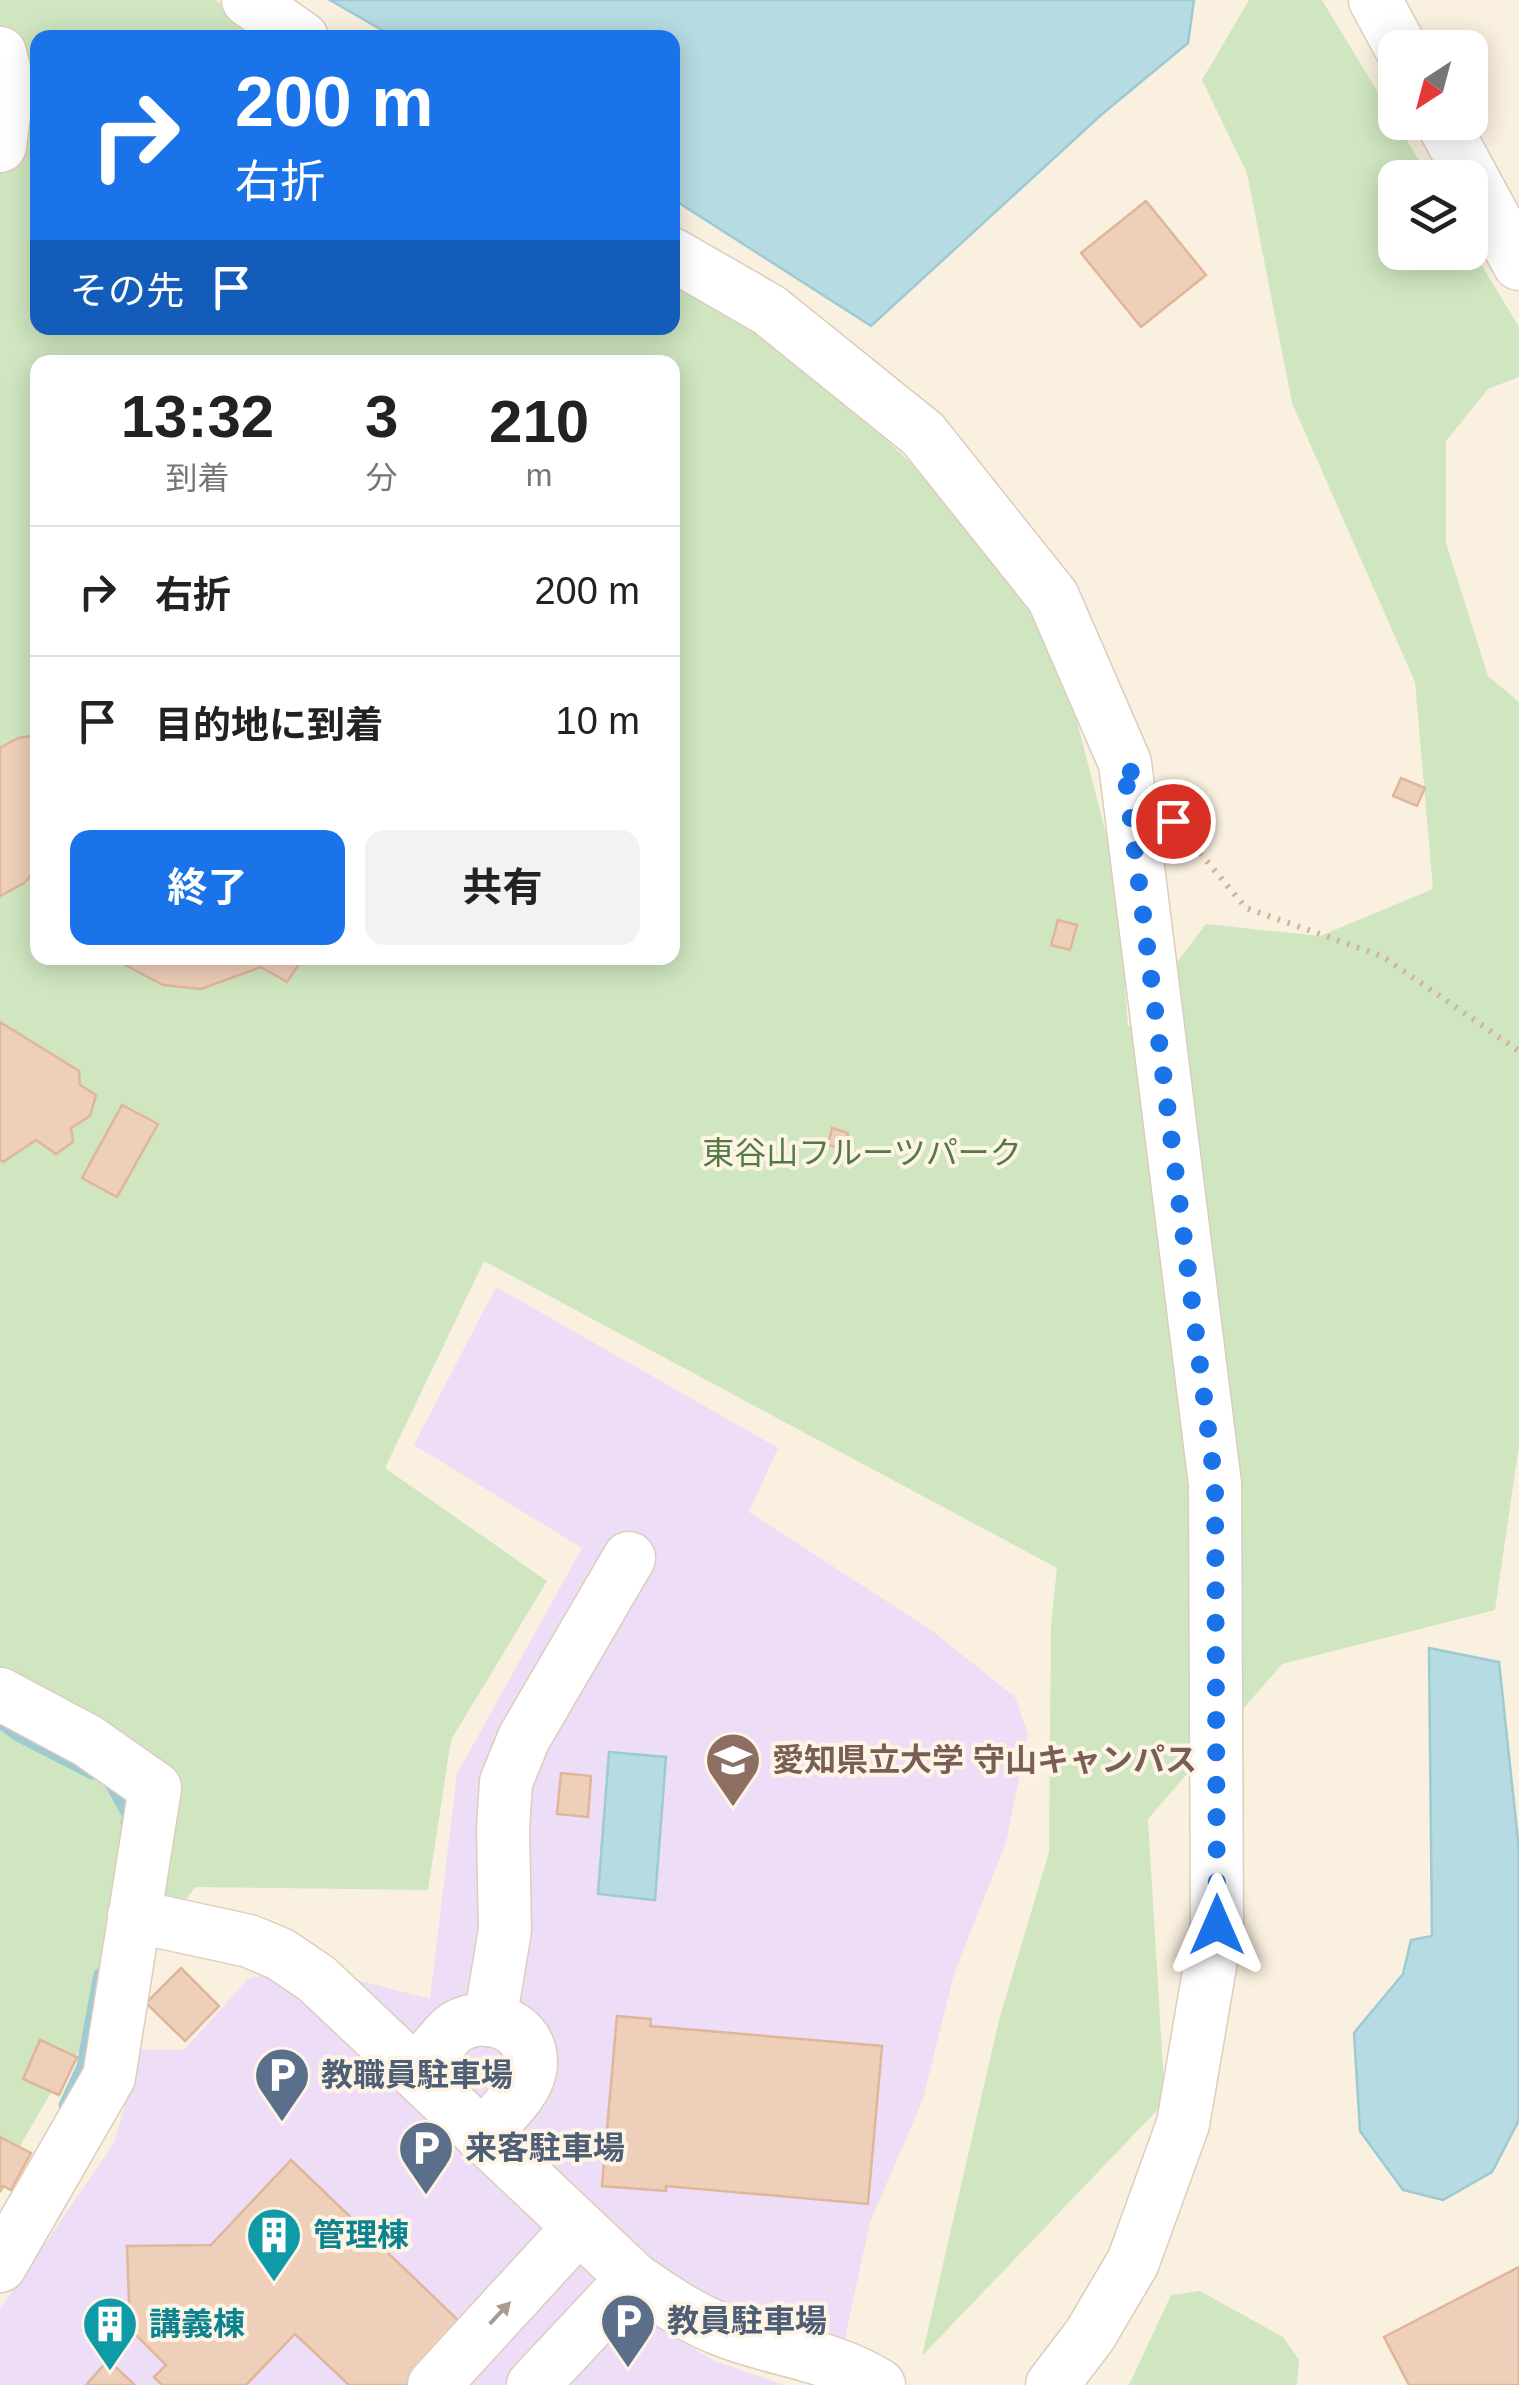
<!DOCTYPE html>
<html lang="ja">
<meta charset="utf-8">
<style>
:root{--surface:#fff;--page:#f2f2f2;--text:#222;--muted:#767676;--line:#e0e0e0;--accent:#1a73e8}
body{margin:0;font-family:Arial,"Noto Sans JP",sans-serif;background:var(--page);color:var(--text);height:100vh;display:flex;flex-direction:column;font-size:38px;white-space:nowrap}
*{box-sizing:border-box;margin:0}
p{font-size:32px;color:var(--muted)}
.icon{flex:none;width:55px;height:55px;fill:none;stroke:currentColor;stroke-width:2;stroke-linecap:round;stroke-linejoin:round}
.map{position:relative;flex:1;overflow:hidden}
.panel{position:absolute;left:30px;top:355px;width:650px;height:610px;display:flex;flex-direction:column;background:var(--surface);border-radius:20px;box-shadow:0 5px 25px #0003}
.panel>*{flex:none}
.top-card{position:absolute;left:30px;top:30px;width:650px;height:305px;border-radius:20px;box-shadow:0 5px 25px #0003;background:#1a73e8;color:#fff;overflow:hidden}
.needle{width:65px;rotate:216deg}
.controls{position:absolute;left:1378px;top:30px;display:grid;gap:20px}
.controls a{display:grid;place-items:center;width:110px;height:110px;border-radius:20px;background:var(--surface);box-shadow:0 5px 25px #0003;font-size:50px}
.pin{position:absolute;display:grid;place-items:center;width:85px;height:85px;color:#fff;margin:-42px;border:5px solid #fff;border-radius:50%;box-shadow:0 2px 10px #0007}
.me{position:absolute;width:110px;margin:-55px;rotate:0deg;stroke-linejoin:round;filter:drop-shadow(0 0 8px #0008)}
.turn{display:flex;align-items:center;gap:35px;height:210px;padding:0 40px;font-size:45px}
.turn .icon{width:130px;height:130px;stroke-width:2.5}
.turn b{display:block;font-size:70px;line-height:85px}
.then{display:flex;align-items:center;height:95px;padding:0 40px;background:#0003;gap:20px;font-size:38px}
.eta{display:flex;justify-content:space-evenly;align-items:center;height:170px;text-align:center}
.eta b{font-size:60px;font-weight:700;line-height:70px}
.button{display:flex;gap:20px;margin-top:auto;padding:20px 40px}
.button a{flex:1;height:115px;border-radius:20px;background:var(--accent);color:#fff;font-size:40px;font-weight:700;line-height:115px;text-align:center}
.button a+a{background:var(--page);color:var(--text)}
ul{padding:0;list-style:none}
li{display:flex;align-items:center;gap:30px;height:130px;padding:0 40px;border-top:2px solid var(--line)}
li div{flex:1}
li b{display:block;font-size:38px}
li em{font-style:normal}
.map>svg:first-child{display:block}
</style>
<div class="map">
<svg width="1519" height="2385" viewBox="0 0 1519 2385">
<rect width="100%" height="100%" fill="#faf0df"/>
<g fill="#edddf6">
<path d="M496 1287 778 1448 749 1512 931 1630 1015 1697 1028 1734 1006 1843 954 1974 923 2099 870 2222 845 2338 779 2330 691 2296 338 1975 430 1999 457 1774 582 1548 414 1445Z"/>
<path d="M267 1974 283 1978 629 2309 714 2361 785 2385H0V2309L114 2143 140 2050H184L248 1979Z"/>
</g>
<g fill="#cfe6c0" fill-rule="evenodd">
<path d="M0 0H215L277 37 38 38V328H672L673 278 796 356 941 491 1059 652 1117 876 1128 1027 1206 924 1320 936 1433 889 1415 682 1292 403 1247 173 1202 80 1249 0H1322L1429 177 1395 178V252H1470V246L1519 327V377L1488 389 1446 441V543L1488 676 1519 702V1445L1495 1610 1282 1664 1148 1819 1165 2102 922 2356 999 2020 1049 1852 1051 1624 1057 1568 484 1261 385 1468 547 1581 451 1740 428 1890 195 1887 54 2087 0 2181ZM38 362H672V958H38Z"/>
<path d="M1200 2291 1283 2337 1299 2360 1297 2385H1129L1171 2295Z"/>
</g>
<g fill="#b6dbe2" stroke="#9dcad3" stroke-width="2.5">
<path d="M330 0H1194L1188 43 1101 115 871 326 673 199 672 38 394 37Z"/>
<path d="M1429 1648 1499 1662 1519 1850V2120L1492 2172 1443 2200 1403 2190 1360 2131 1354 2033 1403 1974 1411 1940 1432 1936Z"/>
<path d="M609 1752 666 1757 655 1900 598 1894Z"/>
</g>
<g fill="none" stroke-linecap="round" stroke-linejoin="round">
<g stroke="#9dcad3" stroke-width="11">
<path d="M0 1723 18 1736 92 1774"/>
<path d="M109 1782 128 1816 126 1823"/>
<path d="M64 2105 82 2066 99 1974"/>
</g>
</g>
<g fill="#eecfb9" stroke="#e0b69a" stroke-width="2.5">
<path d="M1146 201 1206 275 1141 327 1081 253Z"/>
<path d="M38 735V868L24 883 0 896V748L18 738Z"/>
<path d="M1401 778 1425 788 1417 806 1393 796Z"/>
<path d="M1058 920 1077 925 1070 950 1051 945Z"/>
<path d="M112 958H303L287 982 261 967 201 989 163 985Z"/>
<path d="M0 1022 79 1071 80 1085 96 1095 90 1116 71 1128 73 1142 56 1154 36 1140 3 1162 0 1160Z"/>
<path d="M122 1105 158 1124 117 1197 82 1178Z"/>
<path d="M832 1128 848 1133 845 1149 828 1145Z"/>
<path d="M561 1773 591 1776 588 1817 557 1814Z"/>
<path d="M181 1968 219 2006 185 2041 146 2003Z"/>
<path d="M617 2016 651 2019 650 2026 882 2046 868 2204 666 2186V2191L602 2186Z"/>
<path d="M40 2040 77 2057 59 2095 23 2079Z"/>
<path d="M0 2137 31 2153 11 2190 3 2186 0 2192Z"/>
<path d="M291 2160 460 2322V2385H349L295 2334 246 2385H162L154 2377 166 2365 130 2329 127 2246 211 2245Z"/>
<path d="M1519 2267V2385H1409L1384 2337Z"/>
<path d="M108 2360 135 2385H86Z"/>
</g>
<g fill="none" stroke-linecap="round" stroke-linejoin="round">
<g stroke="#deccbc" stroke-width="55">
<g id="minor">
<path d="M248 0 302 38"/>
<path d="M1375 0 1401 48"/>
<path d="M0 53 8 84 0 146"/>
<path d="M1442 122 1519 264"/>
<path d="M672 254 769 310 923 434 1053 597 1125 763 1215 1484 1217 1925 1183 2124 1133 2262 1090 2335 1052 2385"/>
<path d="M0 1694 88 1741 155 1788 109 2077 0 2266"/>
<path d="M134 1916 249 1941 280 1954 317 1979 633 2278C663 2299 692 2319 727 2332 778 2351 833 2356 879 2385"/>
<path d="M490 2020 505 1930 503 1829 506 1782 524 1738 629 1558"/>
<path d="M438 2093 434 2050C441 2043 448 2032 456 2027 494 2005 546 2035 527 2080 518 2100 496 2119 482 2136"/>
<path d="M434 2385 579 2227"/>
<path d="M533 2385 633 2278"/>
</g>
</g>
<path stroke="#d2b29d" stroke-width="6" stroke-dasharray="2.5 8" stroke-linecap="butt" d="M1180 829 1246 908 1382 956 1519 1051"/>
<use href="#minor" stroke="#fff" stroke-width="52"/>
</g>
<defs><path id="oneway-solid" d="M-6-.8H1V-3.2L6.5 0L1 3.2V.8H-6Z" transform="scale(2.5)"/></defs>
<use fill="#a99a92" href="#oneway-solid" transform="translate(500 2313) rotate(-47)"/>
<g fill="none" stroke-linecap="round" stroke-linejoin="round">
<path stroke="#1a73e8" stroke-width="18" stroke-dasharray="0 32.4" d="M1173 821 1124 764 1215 1484 1217 1925"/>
</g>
<defs>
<g id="university-pin" transform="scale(2.875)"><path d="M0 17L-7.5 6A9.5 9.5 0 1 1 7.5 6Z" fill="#8d6e63" stroke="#fef4e5"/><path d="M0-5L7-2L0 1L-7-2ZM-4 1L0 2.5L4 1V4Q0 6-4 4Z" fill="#fff"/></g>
<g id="parking-pin" transform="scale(2.875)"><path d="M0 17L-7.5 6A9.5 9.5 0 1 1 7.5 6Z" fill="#5c6f8a" stroke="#fef4e5"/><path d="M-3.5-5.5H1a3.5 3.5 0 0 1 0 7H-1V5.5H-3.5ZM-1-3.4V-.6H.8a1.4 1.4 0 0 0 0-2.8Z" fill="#fff"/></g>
<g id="building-pin" transform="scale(2.875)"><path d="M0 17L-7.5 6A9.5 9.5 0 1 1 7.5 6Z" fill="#0f9aa8" stroke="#fef4e5"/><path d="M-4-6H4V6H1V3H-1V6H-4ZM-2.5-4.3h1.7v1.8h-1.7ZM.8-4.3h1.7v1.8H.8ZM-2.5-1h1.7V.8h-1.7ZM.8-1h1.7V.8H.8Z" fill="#fff"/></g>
</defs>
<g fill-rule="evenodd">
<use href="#university-pin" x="733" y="1760"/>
<use href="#parking-pin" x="282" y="2075"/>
<use href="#parking-pin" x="426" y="2148"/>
<use href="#building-pin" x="274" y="2235"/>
<use href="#parking-pin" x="628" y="2321"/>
<use href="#building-pin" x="110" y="2324"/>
</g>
<g text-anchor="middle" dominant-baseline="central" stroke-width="8" stroke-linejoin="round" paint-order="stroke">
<g font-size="32" fill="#547a44" stroke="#fef4e5">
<text x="862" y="1153">東谷山フルーツパーク</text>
</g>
<g font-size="32" font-weight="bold" fill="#785e54" stroke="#fef4e5" text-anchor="start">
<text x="772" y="1760">愛知県立大学 守山キャンパス</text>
</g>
<g font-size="32" font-weight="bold" fill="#4e5e75" stroke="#fef4e5" text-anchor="start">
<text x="321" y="2075">教職員駐車場</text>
<text x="465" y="2148">来客駐車場</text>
<text x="667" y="2321">教員駐車場</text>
</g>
<g font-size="32" font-weight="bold" fill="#0d838f" stroke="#fef4e5" text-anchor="start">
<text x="313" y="2235">管理棟</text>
<text x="149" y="2324">講義棟</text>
</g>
</g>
</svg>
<div class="controls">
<a><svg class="needle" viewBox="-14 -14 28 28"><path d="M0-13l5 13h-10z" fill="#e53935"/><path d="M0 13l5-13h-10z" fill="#767676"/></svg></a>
<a><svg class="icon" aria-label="layers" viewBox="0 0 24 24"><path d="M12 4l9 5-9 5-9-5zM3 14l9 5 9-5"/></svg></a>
</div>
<div class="pin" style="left:1173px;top:821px;background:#d93025"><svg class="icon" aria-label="arrive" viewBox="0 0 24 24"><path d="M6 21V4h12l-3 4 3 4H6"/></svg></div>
<svg class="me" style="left:1217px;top:1925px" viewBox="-20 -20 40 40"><path d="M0-17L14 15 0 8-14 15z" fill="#1a73e8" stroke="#fff" stroke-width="4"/></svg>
<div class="top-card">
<div class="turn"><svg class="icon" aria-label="right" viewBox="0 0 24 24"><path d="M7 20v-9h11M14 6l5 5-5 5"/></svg><div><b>200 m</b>右折</div></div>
<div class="then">その先<svg class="icon" aria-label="arrive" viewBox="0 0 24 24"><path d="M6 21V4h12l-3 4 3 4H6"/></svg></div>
</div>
<section class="panel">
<div class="eta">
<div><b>13:32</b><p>到着</p></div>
<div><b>3</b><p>分</p></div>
<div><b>210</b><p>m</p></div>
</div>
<ul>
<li><svg class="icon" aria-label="right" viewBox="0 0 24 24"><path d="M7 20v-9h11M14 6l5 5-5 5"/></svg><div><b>右折</b></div><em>200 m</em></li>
<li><svg class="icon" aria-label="arrive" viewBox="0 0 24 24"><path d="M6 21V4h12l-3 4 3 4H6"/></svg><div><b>目的地に到着</b></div><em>10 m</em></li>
</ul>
<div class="button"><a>終了</a><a>共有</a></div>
</section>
</div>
